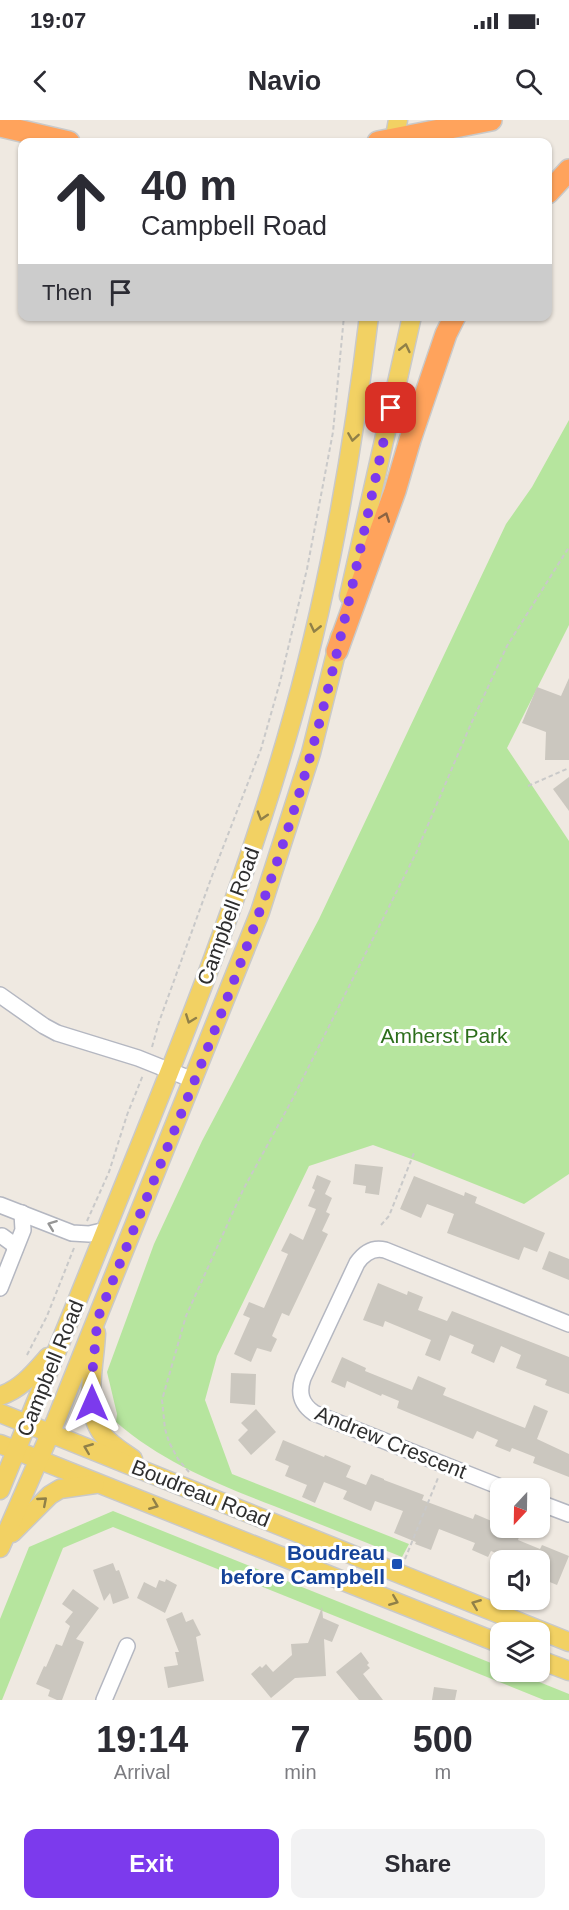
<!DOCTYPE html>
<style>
:root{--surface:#fff;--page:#f2f2f3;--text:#2b2b33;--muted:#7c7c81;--accent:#7c3aed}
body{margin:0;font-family:Arial,sans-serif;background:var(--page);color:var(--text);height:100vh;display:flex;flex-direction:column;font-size:22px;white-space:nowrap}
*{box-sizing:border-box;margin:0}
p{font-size:20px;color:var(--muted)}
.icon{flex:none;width:33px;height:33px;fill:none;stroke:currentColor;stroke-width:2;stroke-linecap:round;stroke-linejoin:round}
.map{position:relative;height:1580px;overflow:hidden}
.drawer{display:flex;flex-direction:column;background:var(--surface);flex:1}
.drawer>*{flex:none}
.hud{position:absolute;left:18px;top:18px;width:534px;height:183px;border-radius:12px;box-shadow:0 2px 4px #0004;background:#fff;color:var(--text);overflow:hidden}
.needle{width:39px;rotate:202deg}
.tools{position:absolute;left:490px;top:1358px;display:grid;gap:12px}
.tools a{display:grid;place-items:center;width:60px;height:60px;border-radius:12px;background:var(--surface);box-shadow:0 2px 4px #0004;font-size:30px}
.pin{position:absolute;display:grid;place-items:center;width:51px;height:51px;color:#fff;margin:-26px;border-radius:12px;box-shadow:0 3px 9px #0006}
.me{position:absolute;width:66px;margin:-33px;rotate:0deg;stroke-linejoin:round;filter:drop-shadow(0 0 4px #0008)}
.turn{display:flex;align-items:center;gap:21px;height:126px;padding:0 24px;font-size:27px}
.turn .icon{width:78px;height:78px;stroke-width:2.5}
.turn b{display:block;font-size:42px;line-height:51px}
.then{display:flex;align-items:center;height:57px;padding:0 24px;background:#0003;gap:12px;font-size:22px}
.eta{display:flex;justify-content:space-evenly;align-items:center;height:102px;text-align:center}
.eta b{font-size:36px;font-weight:700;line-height:42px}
.primary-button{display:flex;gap:12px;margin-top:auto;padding:12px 24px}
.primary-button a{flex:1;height:69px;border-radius:12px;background:var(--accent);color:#fff;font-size:24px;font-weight:700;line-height:69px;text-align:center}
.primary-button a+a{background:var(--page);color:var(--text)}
.status{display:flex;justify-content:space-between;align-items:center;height:42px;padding:0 30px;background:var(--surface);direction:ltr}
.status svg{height:16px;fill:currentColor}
header{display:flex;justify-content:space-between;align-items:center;height:78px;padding:0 24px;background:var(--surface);font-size:27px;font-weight:700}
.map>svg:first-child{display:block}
</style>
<div class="status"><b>19:07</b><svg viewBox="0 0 49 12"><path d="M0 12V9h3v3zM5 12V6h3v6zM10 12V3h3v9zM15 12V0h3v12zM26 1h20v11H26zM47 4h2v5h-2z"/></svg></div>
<header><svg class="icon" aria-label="back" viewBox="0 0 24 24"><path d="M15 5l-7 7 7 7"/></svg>Navio<svg class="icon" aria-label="search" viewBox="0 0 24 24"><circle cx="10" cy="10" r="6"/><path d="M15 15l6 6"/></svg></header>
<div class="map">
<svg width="569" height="1580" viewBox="0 0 569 1580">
<rect width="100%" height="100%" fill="#efe9e1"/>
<g fill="#b6e59e">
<path d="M569 300V505L507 628 569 721V1054L524 1084 417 1041 373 1025 309 1046 217 1236 205 1280 232 1354 409 1424 402 1437C360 1420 317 1403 274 1386 217 1364 162 1342 116 1302L117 1294 107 1252 154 1124 202 1021 319 799 506 404 532 367Z"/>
<path d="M113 1391 501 1547V1551H512L569 1574V1580H544L113 1407 63 1428 2 1580H0V1499L29 1427Z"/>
</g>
<g fill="#cbc7bf">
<path d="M569 558V640H545L546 612 522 603 537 567 561 576Z"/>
<path d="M569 657V691L553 669Z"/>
<path d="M355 1044 383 1047 379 1075 365 1073 366 1066 353 1064Z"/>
<path d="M317 1055 331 1061 325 1074 332 1078 326 1092 330 1094 322 1111 328 1114 289 1196 282 1193 272 1216 277 1219 271 1232 257 1228 251 1242 234 1234 250 1198 243 1195 249 1182 264 1188 288 1134 281 1131 290 1113 303 1120 316 1089 308 1086 315 1070 312 1068Z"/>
<path d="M414 1056 464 1076 465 1072 477 1077 475 1083 545 1113 537 1132 524 1127 519 1140 447 1113 454 1094 427 1084 421 1098 400 1089Z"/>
<path d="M549 1131 569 1139V1160L542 1149Z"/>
<path d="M378 1163 407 1175 408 1171 423 1177 418 1190 447 1201 452 1191 569 1237V1274L545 1265 547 1260 516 1248 521 1235 501 1226 494 1243 471 1233 474 1225 450 1215 440 1241 425 1235 431 1220 385 1201 383 1207 363 1200Z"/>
<path d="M342 1237 366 1248 365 1251 412 1270 418 1256 446 1268 443 1275 525 1308 534 1285 548 1291 537 1319 569 1334V1357L533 1343 535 1337 512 1328 510 1332 495 1326 498 1320 477 1311 473 1319 397 1288 399 1281 382 1274 381 1276 347 1261 345 1268 331 1262Z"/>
<path d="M231 1253 256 1254 255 1285 230 1283Z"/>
<path d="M256 1289 276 1312 251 1335 238 1320 248 1310 241 1303Z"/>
<path d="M283 1320 324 1337 325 1335 351 1346 346 1357 366 1365 371 1354 384 1359V1360L424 1375 422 1380 473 1399 475 1394 501 1405V1407L520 1414 518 1420 540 1429 542 1425 569 1436 557 1465 540 1458V1440H512L491 1431 488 1437 472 1430 475 1423 439 1409 431 1430 415 1424 416 1422 394 1413 403 1391 375 1381 371 1391 343 1379 347 1371 324 1362 315 1383 302 1377 307 1365 285 1356 289 1346 275 1340Z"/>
<path d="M113 1443 116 1451 119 1450 129 1478 113 1484 110 1473 104 1481 93 1450Z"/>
<path d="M166 1459 177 1465 165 1493 137 1478 144 1462 156 1468 159 1460 165 1462Z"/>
<path d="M73 1469 99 1488 76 1519 84 1522 62 1580H57L48 1576 50 1570 36 1564 44 1546 46 1547 56 1524 62 1526 70 1506 65 1502 73 1492 62 1484Z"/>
<path d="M322 1487 323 1498 339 1505 332 1522 324 1519 326 1556 295 1558 271 1578 251 1554 260 1546 262 1548 266 1544 273 1552 292 1535 291 1524 308 1523Z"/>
<path d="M182 1492 186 1502 193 1499 201 1515 196 1517 204 1561 168 1568 164 1547 178 1545 175 1532H179L166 1499Z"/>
<path d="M361 1532 369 1543 367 1545 370 1548 363 1554 383 1580H359L336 1552Z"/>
<path d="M434 1567 457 1570 455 1580H432Z"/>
</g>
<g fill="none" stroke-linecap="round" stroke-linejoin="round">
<g stroke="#b4b7c1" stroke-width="18">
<g id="minor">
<path d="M0 875 44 906 57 913 138 938 193 960"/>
<path d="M0 1085 72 1113 89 1114 106 1110"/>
<path d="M2 1116 13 1124 15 1129"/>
<path d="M0 1168 23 1110 22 1093"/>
<path d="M503 1368 314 1293C301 1284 298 1273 303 1258L357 1143C364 1133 373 1127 385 1130L569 1204"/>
<path d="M540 1383 569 1394"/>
<path d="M104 1580 127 1526"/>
</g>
</g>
<g stroke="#c9c9c9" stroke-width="21">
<g id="major">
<path d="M394 22 398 0"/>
<path d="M349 476 412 196"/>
<path d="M96 1213C95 1244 82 1289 103 1315 111 1325 123 1332 133 1339"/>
<path d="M0 1276C21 1269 34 1253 48 1237"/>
<path d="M0 1293 569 1522"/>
<path d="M0 1324 501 1524"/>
<path d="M0 1370C42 1268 83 1167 124 1065 187 910 249 754 294 592 330 463 353 330 369 196"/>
<path d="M12 1413 50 1375 60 1369 95 1364"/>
<path d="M0 1428 56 1300 260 792 311 633 340 517"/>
<path d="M540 1540 569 1551"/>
</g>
</g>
<g stroke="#c9c9c9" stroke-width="24">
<g id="highway">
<path d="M0 6 69 22"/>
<path d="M378 22 491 0"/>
<path d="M548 73 569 50"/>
<path d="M337 531 395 371 410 320 446 214 455 196"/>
</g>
</g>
<g stroke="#c9c9c9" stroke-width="2" stroke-dasharray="4.5 3" stroke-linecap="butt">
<path d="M528 666 569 648"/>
<path d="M152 927 159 902 212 756 261 629 280 562 307 449 333 312 344 196"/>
<path d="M87 1101 109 1052 127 995 143 955"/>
<path d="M381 1105 389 1096 414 1033"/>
<path d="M27 1235 47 1196 74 1128"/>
<path d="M189 1352 178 1339 169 1322 165 1309 162 1280 186 1196 243 1070 292 980 416 733 470 606 507 526 569 427"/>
<path d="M405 1439 438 1358"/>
</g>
<use href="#minor" stroke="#fff" stroke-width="15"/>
<use href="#major" stroke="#f2d163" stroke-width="18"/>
<use href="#highway" stroke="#ffa35c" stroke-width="21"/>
</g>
<defs><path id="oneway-chevron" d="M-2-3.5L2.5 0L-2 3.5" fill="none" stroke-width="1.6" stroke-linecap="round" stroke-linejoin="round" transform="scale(1.5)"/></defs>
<g stroke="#908048">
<use href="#oneway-chevron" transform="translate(405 228) rotate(-77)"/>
<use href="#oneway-chevron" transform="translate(353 317) rotate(99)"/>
<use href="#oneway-chevron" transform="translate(315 508) rotate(103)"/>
<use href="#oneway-chevron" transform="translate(262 696) rotate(107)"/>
<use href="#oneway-chevron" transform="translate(190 899) rotate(111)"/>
<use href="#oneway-chevron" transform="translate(88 1328) rotate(-158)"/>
<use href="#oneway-chevron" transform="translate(43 1381) rotate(-41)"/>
<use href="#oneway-chevron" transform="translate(154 1385) rotate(22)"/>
<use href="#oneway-chevron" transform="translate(394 1481) rotate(22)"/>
<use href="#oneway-chevron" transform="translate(476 1484) rotate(-158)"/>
</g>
<use stroke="#8c6343" href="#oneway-chevron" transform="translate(385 397) rotate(-70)"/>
<use stroke="#969696" href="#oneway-chevron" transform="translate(52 1105) rotate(-159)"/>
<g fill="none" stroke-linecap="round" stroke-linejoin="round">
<path stroke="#7c3aed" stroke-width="10" stroke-dasharray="0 18" d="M92 1283C90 1256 96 1228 97 1200 165 1030 240 861 295 687 336 557 361 421 391 288"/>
</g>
<rect fill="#1a4fb4" stroke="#fff" stroke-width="2" x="391" y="1438" width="12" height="12" rx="3"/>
<g text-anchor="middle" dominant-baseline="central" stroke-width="6" stroke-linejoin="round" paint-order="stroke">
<g font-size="21" fill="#2e2e2e" stroke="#fff">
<text transform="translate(228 796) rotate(-70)">Campbell Road</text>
<text transform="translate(50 1248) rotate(-68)">Campbell Road</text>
<text transform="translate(391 1322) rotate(22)">Andrew Crescent</text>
<text transform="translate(201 1373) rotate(22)">Boudreau Road</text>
</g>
<g font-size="21" fill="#2c6e1b" stroke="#fff">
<text x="444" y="915">Amherst Park</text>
</g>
<g font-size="21" font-weight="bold" fill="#164399" stroke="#fff" text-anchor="end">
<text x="385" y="1432">Boudreau<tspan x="385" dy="24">before Campbell</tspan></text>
</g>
</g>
</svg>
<div class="tools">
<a><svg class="needle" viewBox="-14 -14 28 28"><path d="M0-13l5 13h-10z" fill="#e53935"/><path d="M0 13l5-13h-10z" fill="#7c7c81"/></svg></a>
<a><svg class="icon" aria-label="sound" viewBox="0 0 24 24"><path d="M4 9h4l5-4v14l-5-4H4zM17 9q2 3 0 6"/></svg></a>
<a><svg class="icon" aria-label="layers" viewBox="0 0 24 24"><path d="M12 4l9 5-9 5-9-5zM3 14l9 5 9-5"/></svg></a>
</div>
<div class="pin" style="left:391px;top:288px;background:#d93025"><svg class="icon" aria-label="arrive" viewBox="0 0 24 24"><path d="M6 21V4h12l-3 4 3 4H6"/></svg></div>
<svg class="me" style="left:92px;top:1283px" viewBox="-20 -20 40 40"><path d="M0-17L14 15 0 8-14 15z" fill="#7c3aed" stroke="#fff" stroke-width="4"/></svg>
<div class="hud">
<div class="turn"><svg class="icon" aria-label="ahead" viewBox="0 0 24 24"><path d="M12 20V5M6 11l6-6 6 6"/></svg><div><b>40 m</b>Campbell Road</div></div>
<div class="then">Then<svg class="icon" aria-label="arrive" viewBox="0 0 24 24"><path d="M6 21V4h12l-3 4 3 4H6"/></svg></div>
</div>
</div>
<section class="drawer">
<div class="eta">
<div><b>19:14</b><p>Arrival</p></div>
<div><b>7</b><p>min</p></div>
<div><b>500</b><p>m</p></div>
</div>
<div class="primary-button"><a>Exit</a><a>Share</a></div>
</section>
